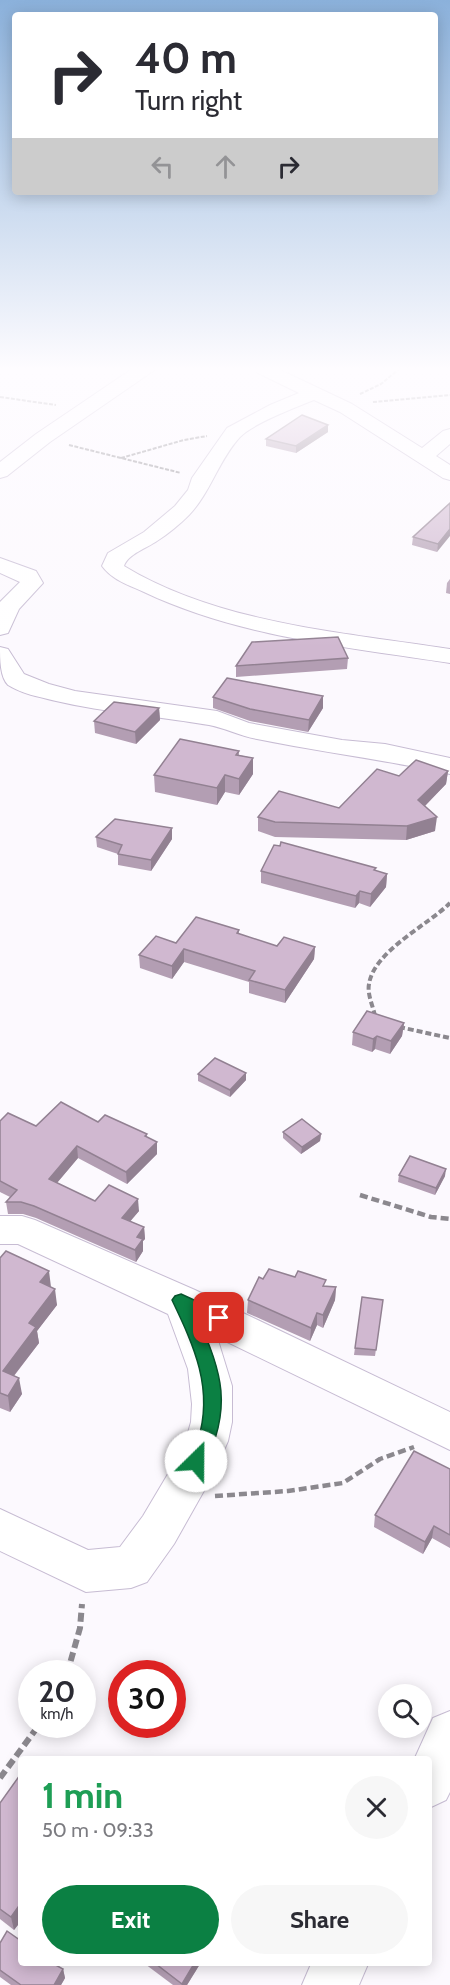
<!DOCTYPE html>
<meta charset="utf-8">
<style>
:root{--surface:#fff;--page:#f7f7f7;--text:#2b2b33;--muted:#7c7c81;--accent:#0b8043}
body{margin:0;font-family:Cabin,sans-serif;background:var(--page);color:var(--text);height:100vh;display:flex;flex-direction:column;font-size:22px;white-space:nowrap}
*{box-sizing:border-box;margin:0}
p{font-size:20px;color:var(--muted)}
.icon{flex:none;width:33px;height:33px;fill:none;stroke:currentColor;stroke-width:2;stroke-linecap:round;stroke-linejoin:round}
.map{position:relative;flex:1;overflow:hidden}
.side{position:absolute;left:18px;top:1756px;width:414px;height:210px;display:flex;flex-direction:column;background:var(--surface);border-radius:6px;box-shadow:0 3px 15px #0003}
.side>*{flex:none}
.hud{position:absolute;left:12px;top:12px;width:426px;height:183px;border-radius:6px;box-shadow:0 3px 15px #0003;background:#fff;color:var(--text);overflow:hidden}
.fabs{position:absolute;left:378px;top:1684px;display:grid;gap:12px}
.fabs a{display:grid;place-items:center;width:54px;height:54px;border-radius:50%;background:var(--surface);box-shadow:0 3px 15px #0003;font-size:30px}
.speed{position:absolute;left:18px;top:1660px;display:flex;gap:12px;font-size:30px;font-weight:700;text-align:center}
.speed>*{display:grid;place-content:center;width:78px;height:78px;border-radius:50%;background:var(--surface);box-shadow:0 3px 15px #0003;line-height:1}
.speed small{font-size:15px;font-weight:400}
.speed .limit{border:9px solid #d22;background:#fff;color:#111}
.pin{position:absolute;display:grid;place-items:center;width:51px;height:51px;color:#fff;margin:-26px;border-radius:12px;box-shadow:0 3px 9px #0006}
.me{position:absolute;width:66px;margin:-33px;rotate:23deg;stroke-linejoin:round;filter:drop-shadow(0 0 4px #0008)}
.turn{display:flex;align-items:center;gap:21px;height:126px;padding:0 24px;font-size:27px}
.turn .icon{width:78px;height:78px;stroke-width:2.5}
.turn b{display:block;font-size:42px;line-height:51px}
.lanes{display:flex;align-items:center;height:57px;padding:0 24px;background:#0003;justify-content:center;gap:30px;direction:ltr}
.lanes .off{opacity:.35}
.round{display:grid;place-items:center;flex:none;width:63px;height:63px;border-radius:32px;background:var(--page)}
.summary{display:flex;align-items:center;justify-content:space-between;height:102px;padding:0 24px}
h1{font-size:36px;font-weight:700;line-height:45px;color:#1e9e55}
.primary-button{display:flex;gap:12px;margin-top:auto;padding:12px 24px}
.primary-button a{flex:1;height:69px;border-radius:36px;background:var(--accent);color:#fff;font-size:24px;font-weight:700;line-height:69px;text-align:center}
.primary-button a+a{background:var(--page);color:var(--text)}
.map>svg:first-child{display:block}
</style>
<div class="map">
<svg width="450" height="1985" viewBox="0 0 450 1985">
<rect width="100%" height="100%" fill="#fcf9fe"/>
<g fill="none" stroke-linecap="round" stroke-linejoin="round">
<g stroke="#c7bcd3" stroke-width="2">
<g id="minor">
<path d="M132 369H156L50 442 7 476 0 478V462L36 434Z"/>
<path d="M255 369H278L352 404 422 448 443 431 450 429V444L436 456 450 465V480L443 478 340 412 314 400C296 407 252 424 240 437 218 461 211 492 189 515 180 524 168 534 157 541 147 548 128 554 124 566 217 623 344 633 450 649V663C347 647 239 637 144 592 129 585 112 580 102 566L108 553 144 532 175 506 188 490 192 478 227 428 270 405 299 393 258 373Z"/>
<path d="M0 558 36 571 43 583 19 609 8 633 0 635V602L20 582 0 573Z"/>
<path d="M0 647 8 649 24 674 49 684 75 691 217 711 249 723 342 740 385 744 450 758V774C386 760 321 752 257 739 240 736 225 728 209 725 158 716 106 713 56 701 40 697 22 694 8 685 0 677 0 659 0 647Z"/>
<path d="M0 1216H22L35 1220 195 1290 450 1412V1450L217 1337 232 1386V1422L228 1441 214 1473 174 1544 147 1582 131 1588 86 1592 0 1551V1509L88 1550 120 1547 143 1516 184 1447 191 1422 192 1404 188 1369 168 1314 18 1244H0Z"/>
<path d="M450 1711V1792L446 1800 429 1808V1760H414L433 1718Z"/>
<path d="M311 1964H368L359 1985H302Z"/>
</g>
</g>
<g stroke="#8b888e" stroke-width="2" stroke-dasharray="4 1.5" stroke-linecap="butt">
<path d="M360 394 381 384 399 369"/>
<path d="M0 397 56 405"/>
<path d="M373 402 450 395"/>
<path d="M69 445 181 473"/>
<path d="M121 458 184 440 207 436"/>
</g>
<g stroke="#8b888e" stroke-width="4" stroke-dasharray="6 3" stroke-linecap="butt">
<path d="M375 1016C373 1006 367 994 369 984 374 951 428 925 450 903"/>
<path d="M399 1027 450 1038"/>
</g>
<g stroke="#8b888e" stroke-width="4.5" stroke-dasharray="8 4" stroke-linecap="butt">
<path d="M360 1195 431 1217 450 1219"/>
<path d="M215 1496 288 1491 343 1483 380 1459 414 1447"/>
</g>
<g stroke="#8b888e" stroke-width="6" stroke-dasharray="9 4.5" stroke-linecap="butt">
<path d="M67 1674 80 1628 82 1604"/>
<path d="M0 1778 39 1725"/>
</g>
<use href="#minor" fill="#fff" fill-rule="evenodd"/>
</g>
<g fill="#b39eb3">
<path d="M328 425V432L296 453 266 446V439Z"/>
<path d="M450 503 437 552 412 545 413 537Z"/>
<path d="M450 579V594L446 593 447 583Z"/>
<path d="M348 658 347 669 236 677V666Z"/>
<path d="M323 696V708L308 732 250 721 213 708V697Z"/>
<path d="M159 708 160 720 136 744 95 733 94 721Z"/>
<path d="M239 751V755L253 758V774L239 795 225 792 217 805 155 792 154 775Z"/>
<path d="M448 771 446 784 425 806 435 831 406 840 275 837 258 831V817L339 808 399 776Z"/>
<path d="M96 837 172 839 151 871 118 865V854L97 847Z"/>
<path d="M261 871H375L387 874 386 887 370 907 359 903 355 908 261 883Z"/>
<path d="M239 930V934L277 946 315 947 314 959 285 1003 249 993V982L184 962 172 979 140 968 139 955 176 943Z"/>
<path d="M404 1023 402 1036 390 1054 375 1049 372 1052 352 1045 353 1032Z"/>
<path d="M246 1073V1080L230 1097 198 1081V1074Z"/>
<path d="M0 1121 36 1126 98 1122 147 1134V1137L157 1154 127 1184 78 1158 57 1183 95 1201 139 1211 130 1221 144 1227 145 1239 143 1241V1251L136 1262 36 1218 23 1214H8L6 1202 10 1197 0 1192Z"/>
<path d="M283 1132 321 1134 320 1141 301 1154 283 1138Z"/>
<path d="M399 1175 445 1176 435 1195 398 1182Z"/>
<path d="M0 1258 51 1287 57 1305 37 1331 39 1343 14 1376 22 1394 10 1412 0 1408Z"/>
<path d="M295 1277 325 1286 336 1287 335 1300 323 1328 317 1325 310 1341 247 1313 248 1300 263 1279Z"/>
<path d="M362 1297 383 1300 375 1356 354 1355Z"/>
<path d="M450 1469V1548L432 1538 423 1554 374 1527 375 1515Z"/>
<path d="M21 1776V1921L14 1930 0 1919V1803Z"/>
<path d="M0 1943 63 1969 65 1978 61 1985H11L0 1977Z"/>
<path d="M145 1964H200L187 1985H173Z"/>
</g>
<g fill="#928192">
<path d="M328 425V432L296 453V446Z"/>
<path d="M450 529V536L437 552 438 544Z"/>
<path d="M323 696V708L308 732 309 720Z"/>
<path d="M159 708 160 720 136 744 135 732Z"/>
<path d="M253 758V774L239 795V779Z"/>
<path d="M448 771 446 784 417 814 418 800Z"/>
<path d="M225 775V792L217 805V788Z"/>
<path d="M437 817 435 831 406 840 407 826Z"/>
<path d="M172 828V839L151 871V860Z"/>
<path d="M387 874 386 887 370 907 371 894Z"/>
<path d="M360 891 359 903 355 908 356 896Z"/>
<path d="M315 947 314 959 285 1003V990Z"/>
<path d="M184 949V962L172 979V966Z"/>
<path d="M404 1023 402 1036 390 1054 391 1041Z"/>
<path d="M377 1036 375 1049 372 1052 373 1039Z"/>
<path d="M246 1073V1080L230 1097V1090Z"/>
<path d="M321 1134 320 1141 301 1154 302 1147Z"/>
<path d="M157 1142V1154L127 1184 126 1172Z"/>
<path d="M77 1146 78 1158 50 1191 49 1179Z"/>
<path d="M446 1169 445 1176 435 1195 436 1188Z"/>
<path d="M138 1199 139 1211 123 1230 122 1218Z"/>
<path d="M144 1227 145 1239 143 1241V1251L136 1262 135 1250 137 1237Z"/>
<path d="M49 1271 51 1287 40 1282Z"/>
<path d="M336 1287 335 1300 323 1328V1315Z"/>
<path d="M55 1289 57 1305 37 1331 39 1343 5 1387 3 1371 29 1323Z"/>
<path d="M317 1313V1325L310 1341 311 1328Z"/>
<path d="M19 1378 22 1394 10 1412 8 1396Z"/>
<path d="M434 1526 432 1538 423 1554 425 1542Z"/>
<path d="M21 1903V1921L14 1930 11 1917Z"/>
<path d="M194 1964H200L187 1985H182V1984Z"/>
<path d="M63 1969 65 1978 61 1985H54Z"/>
</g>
<g fill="#d0b8d0" stroke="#928192" stroke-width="1.5">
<path d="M302 415 328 425 296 446 266 439Z"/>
<path d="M450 503V529L438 544 413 537Z"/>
<path d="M338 637 348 658 236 666 252 642Z"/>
<path d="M227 678 323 696 309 720 250 709 213 697Z"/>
<path d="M114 702 159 708 135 732 94 721Z"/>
<path d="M180 739 239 751 236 755 253 758 239 779 225 775 217 788 154 775Z"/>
<path d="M416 760 448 771 418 800 437 817 407 826 275 822 258 817 279 791 339 808 377 769 399 776Z"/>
<path d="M115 819 172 828 151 860 118 854 122 845 96 837Z"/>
<path d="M281 842 376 868 374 870 387 874 371 894 360 891 356 896 261 871 274 845 280 846Z"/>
<path d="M196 917 239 930 237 933 277 946 284 937 315 947 285 990 249 980 255 971 184 949 172 966 139 955 156 936 176 943Z"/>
<path d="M367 1011 404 1023 391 1041 377 1036 373 1039 353 1032Z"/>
<path d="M215 1058 246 1073 230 1090 198 1074Z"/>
<path d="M61 1102 98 1122 105 1115 147 1134 145 1136 157 1142 126 1172 77 1146 49 1179 95 1201 109 1185 138 1199 122 1218 144 1227 137 1237 143 1239 135 1250 34 1206 21 1202H6L17 1190 0 1181V1121L8 1113 36 1126Z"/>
<path d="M302 1119 321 1134 302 1147 283 1132Z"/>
<path d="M410 1156 446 1169 436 1188 399 1175Z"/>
<path d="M6 1251 49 1271 40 1282 55 1289 29 1323 36 1327 3 1371 19 1378 8 1396 0 1393V1258Z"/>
<path d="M269 1269 295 1277 298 1271 326 1280 323 1286 336 1287 323 1315 317 1313 311 1328 248 1300 259 1277 263 1279Z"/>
<path d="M362 1297 383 1300 376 1350 355 1348Z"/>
<path d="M414 1451 450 1469V1535L434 1526 425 1542 375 1515Z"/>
<path d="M20 1775 21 1903 11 1917 0 1909V1803Z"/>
<path d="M7 1931 21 1941V1964H54L63 1969 54 1985H21L0 1970V1943Z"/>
<path d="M156 1964H194L182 1984Z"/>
</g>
<linearGradient id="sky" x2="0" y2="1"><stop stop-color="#8bb1db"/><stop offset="0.57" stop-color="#fefcff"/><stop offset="1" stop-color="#fefcff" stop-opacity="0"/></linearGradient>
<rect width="450" height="647" fill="url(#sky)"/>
<path fill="#0b8043" stroke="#07532c" stroke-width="1.5" d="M181 1294 225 1314 228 1318 225 1323 219 1325 196 1315C223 1371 233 1410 203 1467L196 1469 190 1467 187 1461C191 1454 196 1447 198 1440 214 1389 194 1346 172 1300L175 1296Z"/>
</svg>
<div class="fabs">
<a><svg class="icon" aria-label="search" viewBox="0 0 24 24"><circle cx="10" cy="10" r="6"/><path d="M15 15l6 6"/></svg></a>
</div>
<div class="speed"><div>20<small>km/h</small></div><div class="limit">30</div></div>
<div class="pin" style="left:219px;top:1318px;background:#d93025"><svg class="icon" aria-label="arrive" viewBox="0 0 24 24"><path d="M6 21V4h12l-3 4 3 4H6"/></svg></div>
<svg class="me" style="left:196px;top:1461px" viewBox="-20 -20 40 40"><circle r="19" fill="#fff"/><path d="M0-13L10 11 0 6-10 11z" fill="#0b8043"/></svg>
<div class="hud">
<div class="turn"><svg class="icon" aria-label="right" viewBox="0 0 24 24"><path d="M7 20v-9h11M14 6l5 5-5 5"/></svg><div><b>40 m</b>Turn right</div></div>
<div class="lanes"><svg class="icon off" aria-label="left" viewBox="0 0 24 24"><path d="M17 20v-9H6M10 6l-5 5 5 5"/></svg><svg class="icon off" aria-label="ahead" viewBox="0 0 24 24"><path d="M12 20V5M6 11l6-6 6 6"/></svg><svg class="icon" aria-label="right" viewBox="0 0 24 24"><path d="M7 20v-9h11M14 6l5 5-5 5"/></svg></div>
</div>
<section class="side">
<div class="summary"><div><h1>1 min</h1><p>50 m · 09:33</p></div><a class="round"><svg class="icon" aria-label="close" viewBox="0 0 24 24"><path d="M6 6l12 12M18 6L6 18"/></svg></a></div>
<div class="primary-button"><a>Exit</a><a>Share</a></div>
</section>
</div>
